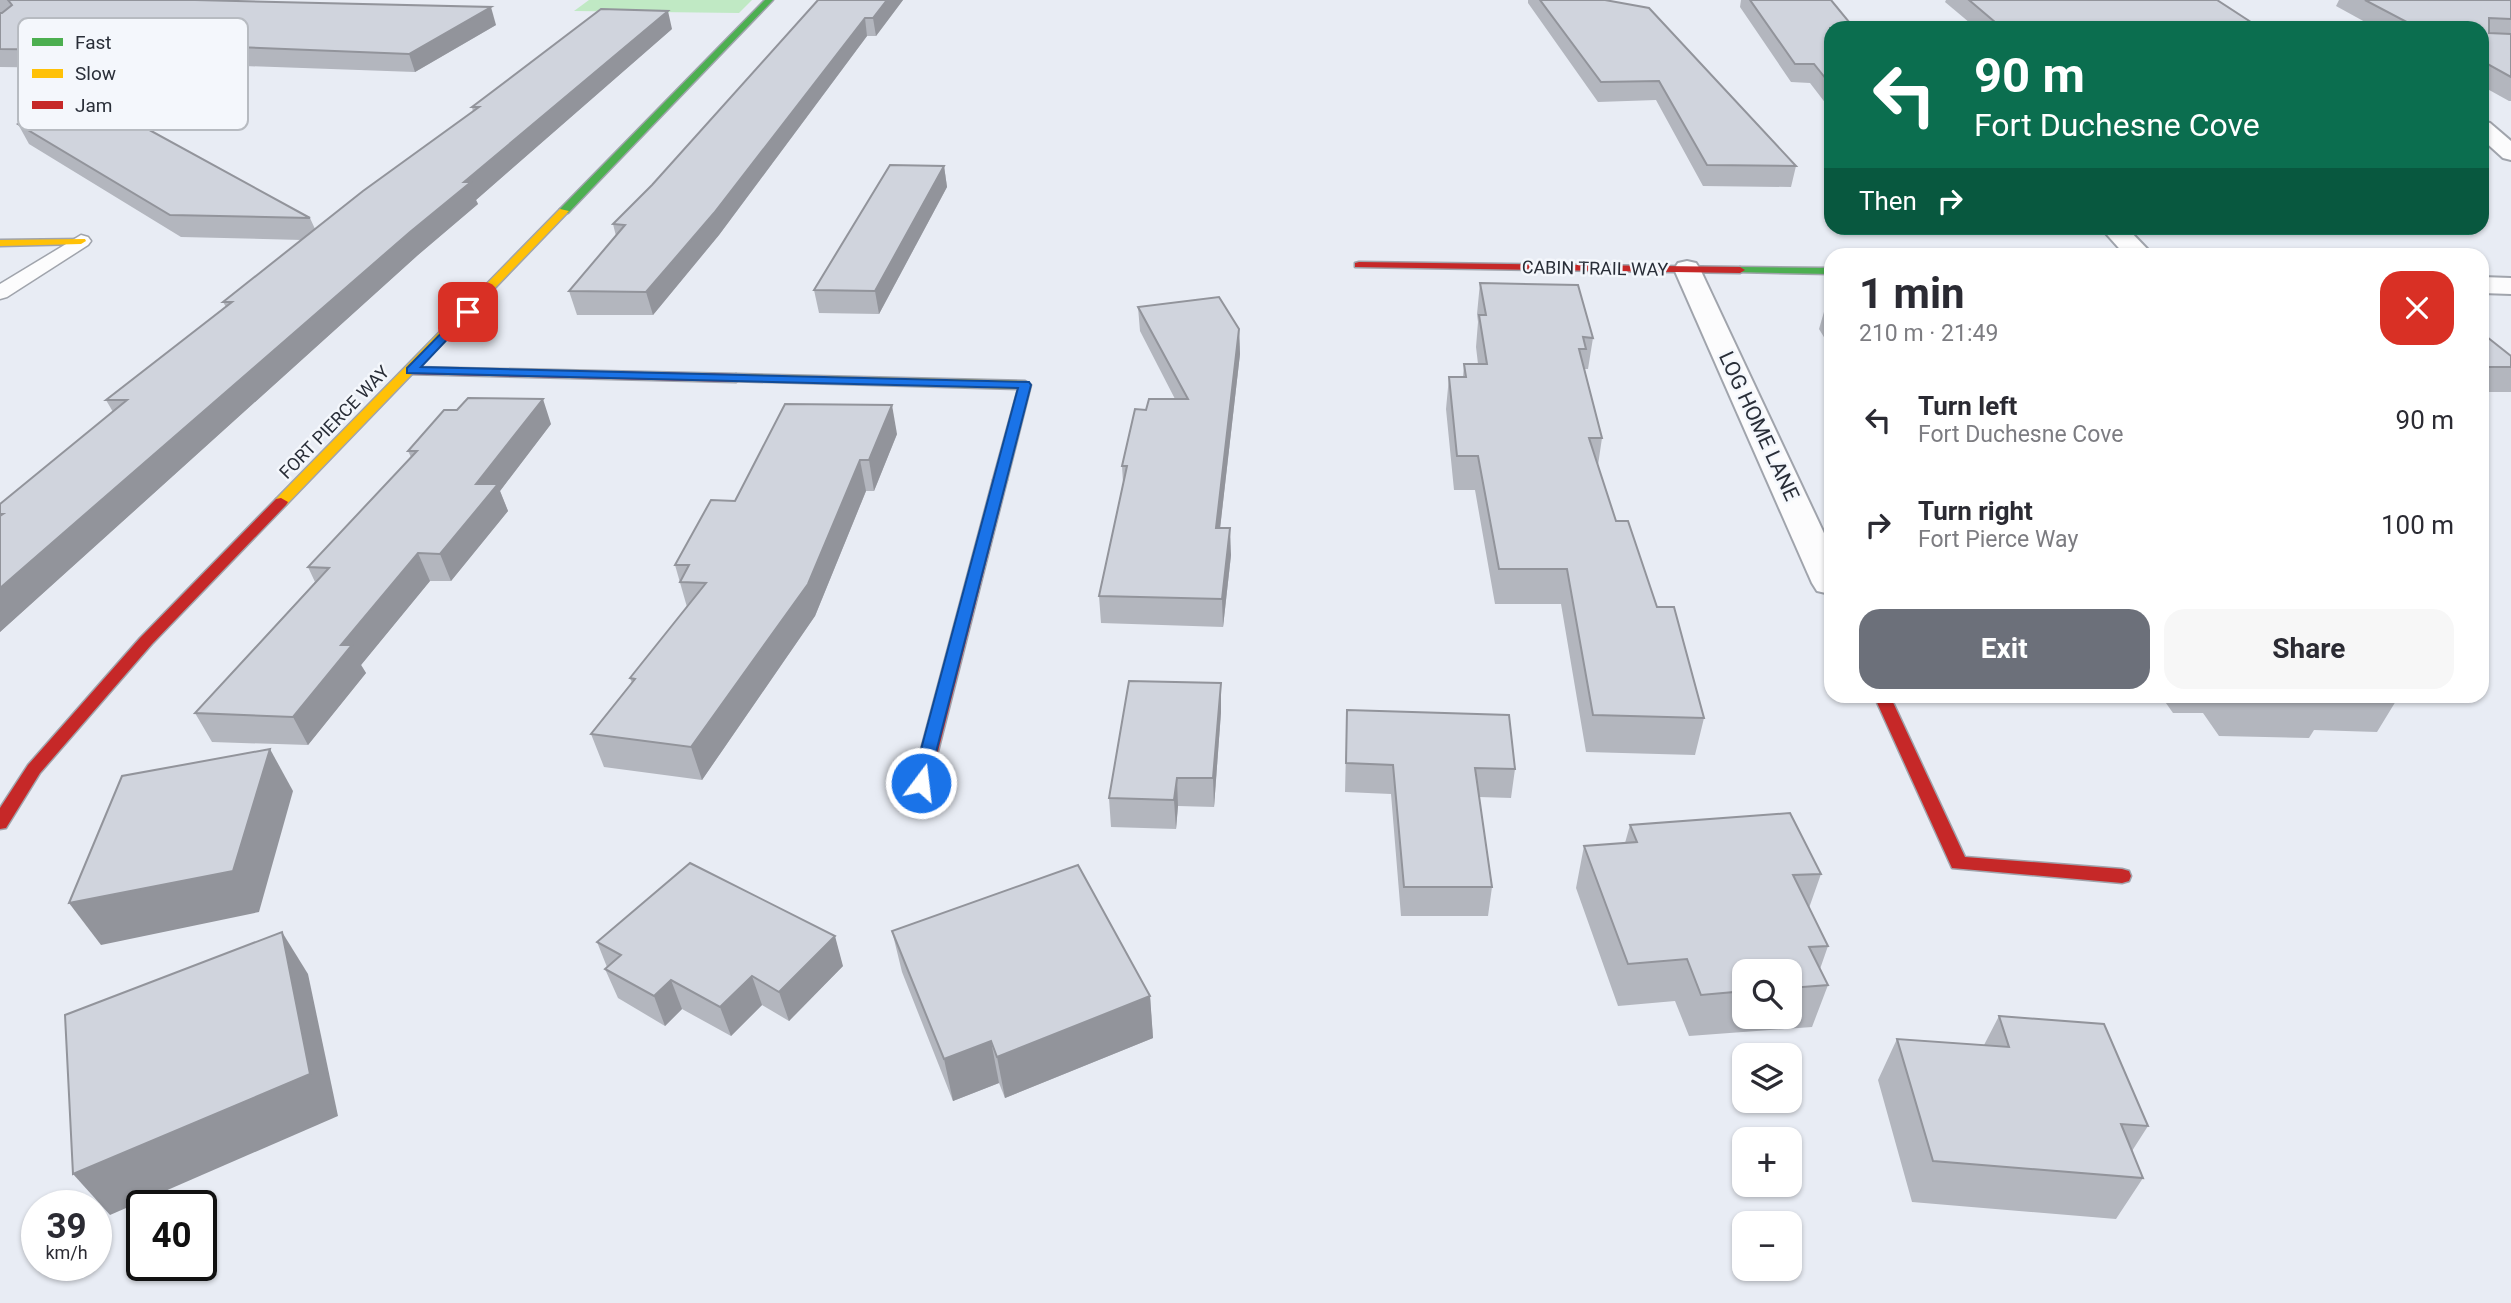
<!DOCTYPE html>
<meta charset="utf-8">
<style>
:root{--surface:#fff;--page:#f7f7f7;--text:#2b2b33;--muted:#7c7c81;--accent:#6c707a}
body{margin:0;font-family:Roboto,sans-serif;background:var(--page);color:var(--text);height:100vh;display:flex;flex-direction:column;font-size:26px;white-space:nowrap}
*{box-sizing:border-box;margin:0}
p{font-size:23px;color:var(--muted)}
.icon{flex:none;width:38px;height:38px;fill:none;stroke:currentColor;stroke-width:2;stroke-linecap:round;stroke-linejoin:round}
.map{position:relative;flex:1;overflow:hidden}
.sheet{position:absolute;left:1824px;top:248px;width:665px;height:455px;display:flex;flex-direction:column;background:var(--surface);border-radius:21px;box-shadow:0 2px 5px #0004}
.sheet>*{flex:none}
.banner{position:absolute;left:1824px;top:21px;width:665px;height:214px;border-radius:21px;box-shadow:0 2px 5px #0004;background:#0b6e4f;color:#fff;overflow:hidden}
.fabs{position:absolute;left:1732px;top:959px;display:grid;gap:14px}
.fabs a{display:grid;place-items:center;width:70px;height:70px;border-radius:14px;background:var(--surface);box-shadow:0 2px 5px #0004;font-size:35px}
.speed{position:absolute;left:21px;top:1190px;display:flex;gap:14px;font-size:35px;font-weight:700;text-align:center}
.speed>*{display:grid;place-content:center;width:91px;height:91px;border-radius:50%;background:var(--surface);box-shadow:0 2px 5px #0004;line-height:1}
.speed small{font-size:18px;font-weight:400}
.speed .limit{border:4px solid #111;border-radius:10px;background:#fff;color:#111}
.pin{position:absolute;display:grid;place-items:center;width:60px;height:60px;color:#fff;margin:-30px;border-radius:14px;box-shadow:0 4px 10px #0006}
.me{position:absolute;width:77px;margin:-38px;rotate:15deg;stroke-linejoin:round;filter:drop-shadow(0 0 5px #0008)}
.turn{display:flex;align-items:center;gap:24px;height:147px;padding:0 35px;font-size:32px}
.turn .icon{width:91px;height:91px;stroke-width:2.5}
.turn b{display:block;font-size:49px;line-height:60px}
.then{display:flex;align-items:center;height:66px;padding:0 35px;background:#0003;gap:14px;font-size:26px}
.round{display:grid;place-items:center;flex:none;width:74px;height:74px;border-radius:21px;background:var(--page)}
.summary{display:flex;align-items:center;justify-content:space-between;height:119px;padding:0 35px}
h1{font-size:42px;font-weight:700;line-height:52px}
.button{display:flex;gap:14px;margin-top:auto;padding:14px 35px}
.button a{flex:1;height:80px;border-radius:21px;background:var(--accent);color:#fff;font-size:28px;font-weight:700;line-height:80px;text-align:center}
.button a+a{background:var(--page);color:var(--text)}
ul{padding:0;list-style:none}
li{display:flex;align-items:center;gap:21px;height:105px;padding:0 35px}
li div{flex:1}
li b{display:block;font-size:26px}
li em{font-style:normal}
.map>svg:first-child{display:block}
</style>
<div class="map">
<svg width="2511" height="1303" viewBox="0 0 2511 1303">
<rect width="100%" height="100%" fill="#e8ecf4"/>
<path fill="#c0e9c4" d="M589 0H752L739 13 574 11Z"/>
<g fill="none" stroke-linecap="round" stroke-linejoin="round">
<g stroke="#a0a4ac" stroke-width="3">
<path id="lane" d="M81 235 88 237 91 241 88 245 7 297 0 299V284Z"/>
</g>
<g stroke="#a0a4ac" stroke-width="4">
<g id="street">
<path d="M2482 121 2490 123 2511 141V160L2503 158 2482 139Z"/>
<path d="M2101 228H2127L2154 256H2126Z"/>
<path d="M1687 261 1696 263 1700 269 1830 546V594L1817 591 1812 583 1674 269 1678 263Z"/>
<path d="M2482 277 2511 278V294L2482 293Z"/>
</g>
</g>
<g stroke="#a0a4ac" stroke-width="3">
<g id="fast">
<path d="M765 0H773L568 213H560V209Z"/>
<path d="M1740 267 1830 268V274L1736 272 1735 270Z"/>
</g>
</g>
<g stroke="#a0a4ac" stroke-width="3">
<g id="slow">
<path d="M560 209 569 211 286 505H276L274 502 276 499Z"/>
<path d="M85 239 86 241 81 244 0 246V240Z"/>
<path d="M736 374 1025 381 1031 385 1007 480 1000 484 993 480 1018 389 732 381 730 378Z"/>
</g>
</g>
<g stroke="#a0a4ac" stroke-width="3">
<g id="jam">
<path d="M1359 262 1740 267 1745 270 1740 273 1355 267V263Z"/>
<path d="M411 367 736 374 742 378 736 382 407 374V368Z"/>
<path d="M1000 476 1007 480 930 783 927 787H915L912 783 993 480Z"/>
<path d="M281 498 288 502 286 505 152 644 40 773 6 828 0 829V808L28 765 140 638 276 499Z"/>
<path d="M1874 696H1890L1965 857 2122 869 2129 871 2131 876 2129 881 2122 883 1952 868Z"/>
</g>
</g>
<use href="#lane" fill="#fcfcfd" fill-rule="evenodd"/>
<use href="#street" fill="#fcfcfd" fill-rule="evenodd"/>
<use href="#fast" fill="#4caf50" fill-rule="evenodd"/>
<use href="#slow" fill="#ffc107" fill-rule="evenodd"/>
<use href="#jam" fill="#c62828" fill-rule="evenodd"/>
</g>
<g fill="#b3b6be" fill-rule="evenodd">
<path d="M0 0H195L496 25 415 72 245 66 236 70 0 67Z"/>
<path d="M818 0H903L876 36H867L719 235 653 315H577L569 291 616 236 613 224 652 185Z"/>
<path d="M1528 0H1605L1796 166 1791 187 1703 186 1656 100 1598 102 1528 3Z"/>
<path d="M1741 0H1831L1830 109 1810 83 1791 82 1740 7Z"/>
<path d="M1946 0H2217L2260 28H1976L1945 2Z"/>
<path d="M2339 0H2511V101H2509L2482 86V28H2376L2336 6Z"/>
<path d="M672 29 476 200 478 204 418 255 0 632V504L113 412 106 400 226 307 223 302 302 240 181 237 29 144 18 124 310 218 315 229 473 112 472 107Z"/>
<path d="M944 166 947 187 879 314 819 313 814 290Z"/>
<path d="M1480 283 1593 338 1588 369H1584L1602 438 1598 465 1616 521 1657 607 1704 718 1695 755 1586 752 1561 604H1495L1475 490H1454L1446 409 1449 377H1463L1464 364H1478L1476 347 1478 322 1477 314Z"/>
<path d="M1826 305H1830V347L1819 329Z"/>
<path d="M1138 307 1239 329 1240 354 1220 528 1231 555 1223 627 1101 623 1099 596 1123 483 1122 466 1146 410 1175 399 1140 331Z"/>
<path d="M2482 333 2511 356V392H2482Z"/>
<path d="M551 424 500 491 508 511 451 581H430L361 665 366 673 308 745 212 742 195 713 315 582 308 567 411 457 408 451Z"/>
<path d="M897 434 874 491H866L815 616 702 780 604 767 591 734 632 683 630 678 687 607 675 565 735 501Z"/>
<path d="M2161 696H2399L2377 732 2314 730 2309 738 2219 736 2203 713H2173Z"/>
<path d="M1347 710 1515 769 1511 798 1479 797 1492 887 1488 916H1401L1391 794 1345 792Z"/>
<path d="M1221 712 1214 807 1178 806 1176 829 1111 827 1109 798Z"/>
<path d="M1630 825 1821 874 1809 908 1828 946 1820 969 1828 985 1812 1027 1689 1036 1675 1001 1618 1006 1576 888 1584 846 1625 843ZM1745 971H1790V1017H1745Z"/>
<path d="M892 931 1150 996 1153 1038 1005 1098 999 1083 953 1101 902 972Z"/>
<path d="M597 942 843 966 789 1021 762 1005 731 1036 682 1009 665 1026 618 998 605 969 607 967Z"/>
<path d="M1999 1016 2148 1126 2132 1151 2143 1178 2116 1219 1912 1202 1878 1080 1897 1039 1984 1045Z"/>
</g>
<g fill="#92949b">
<path d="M887 0H903L876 36 873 18Z"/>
<path d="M491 7 496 25 415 72 409 54Z"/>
<path d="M668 11 672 29 476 200 478 204 418 255 0 632V588L464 182Z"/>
<path d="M865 18 867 36 719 235 653 315 646 292Z"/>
<path d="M237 47 245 66 236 70 229 52Z"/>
<path d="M944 166 947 187 879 314 875 291Z"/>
<path d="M1239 329 1240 354 1217 555 1216 528Z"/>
<path d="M543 399 551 424 500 491 508 511 451 581 440 554 476 484Z"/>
<path d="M892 405 897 434 874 491 869 460Z"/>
<path d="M860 460 866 491 815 616 702 780 691 747Z"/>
<path d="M1230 528 1231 555 1223 627 1222 599Z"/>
<path d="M418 553 430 581 361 665 366 673 308 745 293 717 341 645Z"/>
<path d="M1221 683V712L1214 807 1213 778Z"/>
<path d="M270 749 293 791 259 912 101 945 69 903Z"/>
<path d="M1177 778 1178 806 1176 829 1174 800Z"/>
<path d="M282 932 308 974 338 1116 110 1215 73 1174Z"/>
<path d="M835 936 843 966 789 1021 779 992Z"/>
<path d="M752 976 762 1005 731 1036 720 1007Z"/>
<path d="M671 980 682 1009 665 1026 654 996Z"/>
<path d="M1150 996 1153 1038 1005 1098 997 1057Z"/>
<path d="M991 1041 999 1083 953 1101 944 1059Z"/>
</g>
<g fill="#d0d4dd" stroke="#92949b" stroke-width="2">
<path d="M8 0H195L491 7 409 54 237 47 229 52 0 49V13H2L12 5Z"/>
<path d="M818 0H887L873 18H865L714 213 646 292 569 291 625 225 613 224 652 185Z"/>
<path d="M1540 0H1605L1649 8 1796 166 1707 165 1659 81 1601 82Z"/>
<path d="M1750 0H1831L1854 28H1830V84L1814 64H1795Z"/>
<path d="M1969 0H2217L2260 28H2002Z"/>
<path d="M2365 0H2511V19L2489 18V33L2511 34V77L2482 61V28H2418Z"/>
<path d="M601 9 668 11 464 182H471L410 232 0 588V516L3 514H0V504L127 400H106L232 302H223L363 191 479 107H472Z"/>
<path d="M80 92 310 218 170 215 18 124Z"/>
<path d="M890 165 944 166 875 291 814 290Z"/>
<path d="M1480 283 1578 285 1593 338 1583 337 1586 349H1579L1602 438H1589L1616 521H1628L1657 607H1674L1704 718 1593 715 1567 569H1499L1478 456H1457L1449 377H1466L1464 364H1487L1479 315H1486Z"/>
<path d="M1219 297 1239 329 1216 528H1230L1222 599 1099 596 1127 466H1122L1135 409 1146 410 1149 399H1188L1138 307Z"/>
<path d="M1826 305H1830V313Z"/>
<path d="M2482 333 2511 356V367H2482Z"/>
<path d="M468 398 543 399 476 484H498L440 554 418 553 341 645H352L293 717 195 713 329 568 308 567 417 451H408L444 410H457Z"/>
<path d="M785 404 892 405 869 460H860L808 584 691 747 591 734 635 679 630 678 706 583 680 582 689 565H675L711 500 735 501Z"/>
<path d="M1129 681 1221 683 1213 778H1177L1174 800 1109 798Z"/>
<path d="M1347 710 1509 715 1515 769 1475 768 1492 887H1404L1393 765 1346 763Z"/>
<path d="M270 749 233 871 69 903 122 776Z"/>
<path d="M1790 813 1821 874 1793 875 1828 946 1809 947 1828 985 1790 988V971H1745V991L1701 995 1687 959 1628 964 1584 846 1637 842 1630 825Z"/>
<path d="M690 863 835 936 779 992 752 976 720 1007 671 980 654 996 605 969 621 955 597 942Z"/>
<path d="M1078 865 1150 996 997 1057 991 1041 944 1059 892 931Z"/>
<path d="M282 932 310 1074 73 1174 65 1015Z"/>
<path d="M1999 1016 2104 1024 2148 1126 2121 1124 2143 1178 1933 1161 1897 1039 2009 1047Z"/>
</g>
<path fill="#1a73e8" stroke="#114b97" stroke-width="2" d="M464 310 473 312 421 367 1029 382 1031 385 927 787 921 789 912 783 1018 388 407 373V368Z"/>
<g text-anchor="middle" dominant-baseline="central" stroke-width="5" stroke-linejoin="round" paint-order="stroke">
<g font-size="18" fill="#292e38" stroke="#f4f7fc">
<text transform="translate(1595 268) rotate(1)">CABIN TRAIL WAY</text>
<text transform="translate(334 422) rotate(-46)">FORT PIERCE WAY</text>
</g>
<g font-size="21" fill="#292e38" stroke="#f4f7fc">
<text transform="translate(1759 426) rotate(65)">LOG HOME LANE</text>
</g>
</g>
<rect x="18" y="18" width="230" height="112" rx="10" fill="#f4f7fc" stroke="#b7bbc1" stroke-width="2"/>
<rect x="32" y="38" width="31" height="8" fill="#4caf50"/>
<rect x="32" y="69" width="31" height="9" fill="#ffc107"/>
<rect x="32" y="101" width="31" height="8" fill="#c62828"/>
<g font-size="19" fill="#292e38">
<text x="75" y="49">Fast</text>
<text x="75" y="80">Slow</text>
<text x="75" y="112">Jam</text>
</g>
</svg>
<div class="fabs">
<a><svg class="icon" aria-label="search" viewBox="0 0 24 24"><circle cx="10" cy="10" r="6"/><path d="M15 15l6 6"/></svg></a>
<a><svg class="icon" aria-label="layers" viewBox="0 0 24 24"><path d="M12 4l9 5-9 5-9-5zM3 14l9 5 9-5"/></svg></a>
<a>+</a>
<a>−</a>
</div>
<div class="speed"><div>39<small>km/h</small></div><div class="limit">40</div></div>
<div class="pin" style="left:468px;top:312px;background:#d93025"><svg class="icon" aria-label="arrive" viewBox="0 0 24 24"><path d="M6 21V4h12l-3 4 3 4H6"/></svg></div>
<svg class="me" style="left:921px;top:783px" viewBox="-20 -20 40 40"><circle r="17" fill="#1a73e8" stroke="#fff" stroke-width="3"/><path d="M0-11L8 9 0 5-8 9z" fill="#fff"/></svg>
<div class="banner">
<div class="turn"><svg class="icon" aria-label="left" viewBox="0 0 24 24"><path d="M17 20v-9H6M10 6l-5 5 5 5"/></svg><div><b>90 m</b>Fort Duchesne Cove</div></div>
<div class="then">Then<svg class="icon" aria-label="right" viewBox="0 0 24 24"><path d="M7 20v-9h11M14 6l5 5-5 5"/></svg></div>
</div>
<section class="sheet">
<div class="summary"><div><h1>1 min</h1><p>210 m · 21:49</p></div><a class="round" style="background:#d93025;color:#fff"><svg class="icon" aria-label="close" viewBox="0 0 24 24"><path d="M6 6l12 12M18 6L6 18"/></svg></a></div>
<ul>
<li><svg class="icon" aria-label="left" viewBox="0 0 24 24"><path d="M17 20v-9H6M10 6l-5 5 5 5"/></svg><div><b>Turn left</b><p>Fort Duchesne Cove</p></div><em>90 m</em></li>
<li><svg class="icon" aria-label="right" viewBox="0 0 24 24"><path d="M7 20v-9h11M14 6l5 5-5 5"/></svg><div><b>Turn right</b><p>Fort Pierce Way</p></div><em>100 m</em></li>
</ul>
<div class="button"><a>Exit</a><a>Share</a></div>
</section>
</div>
